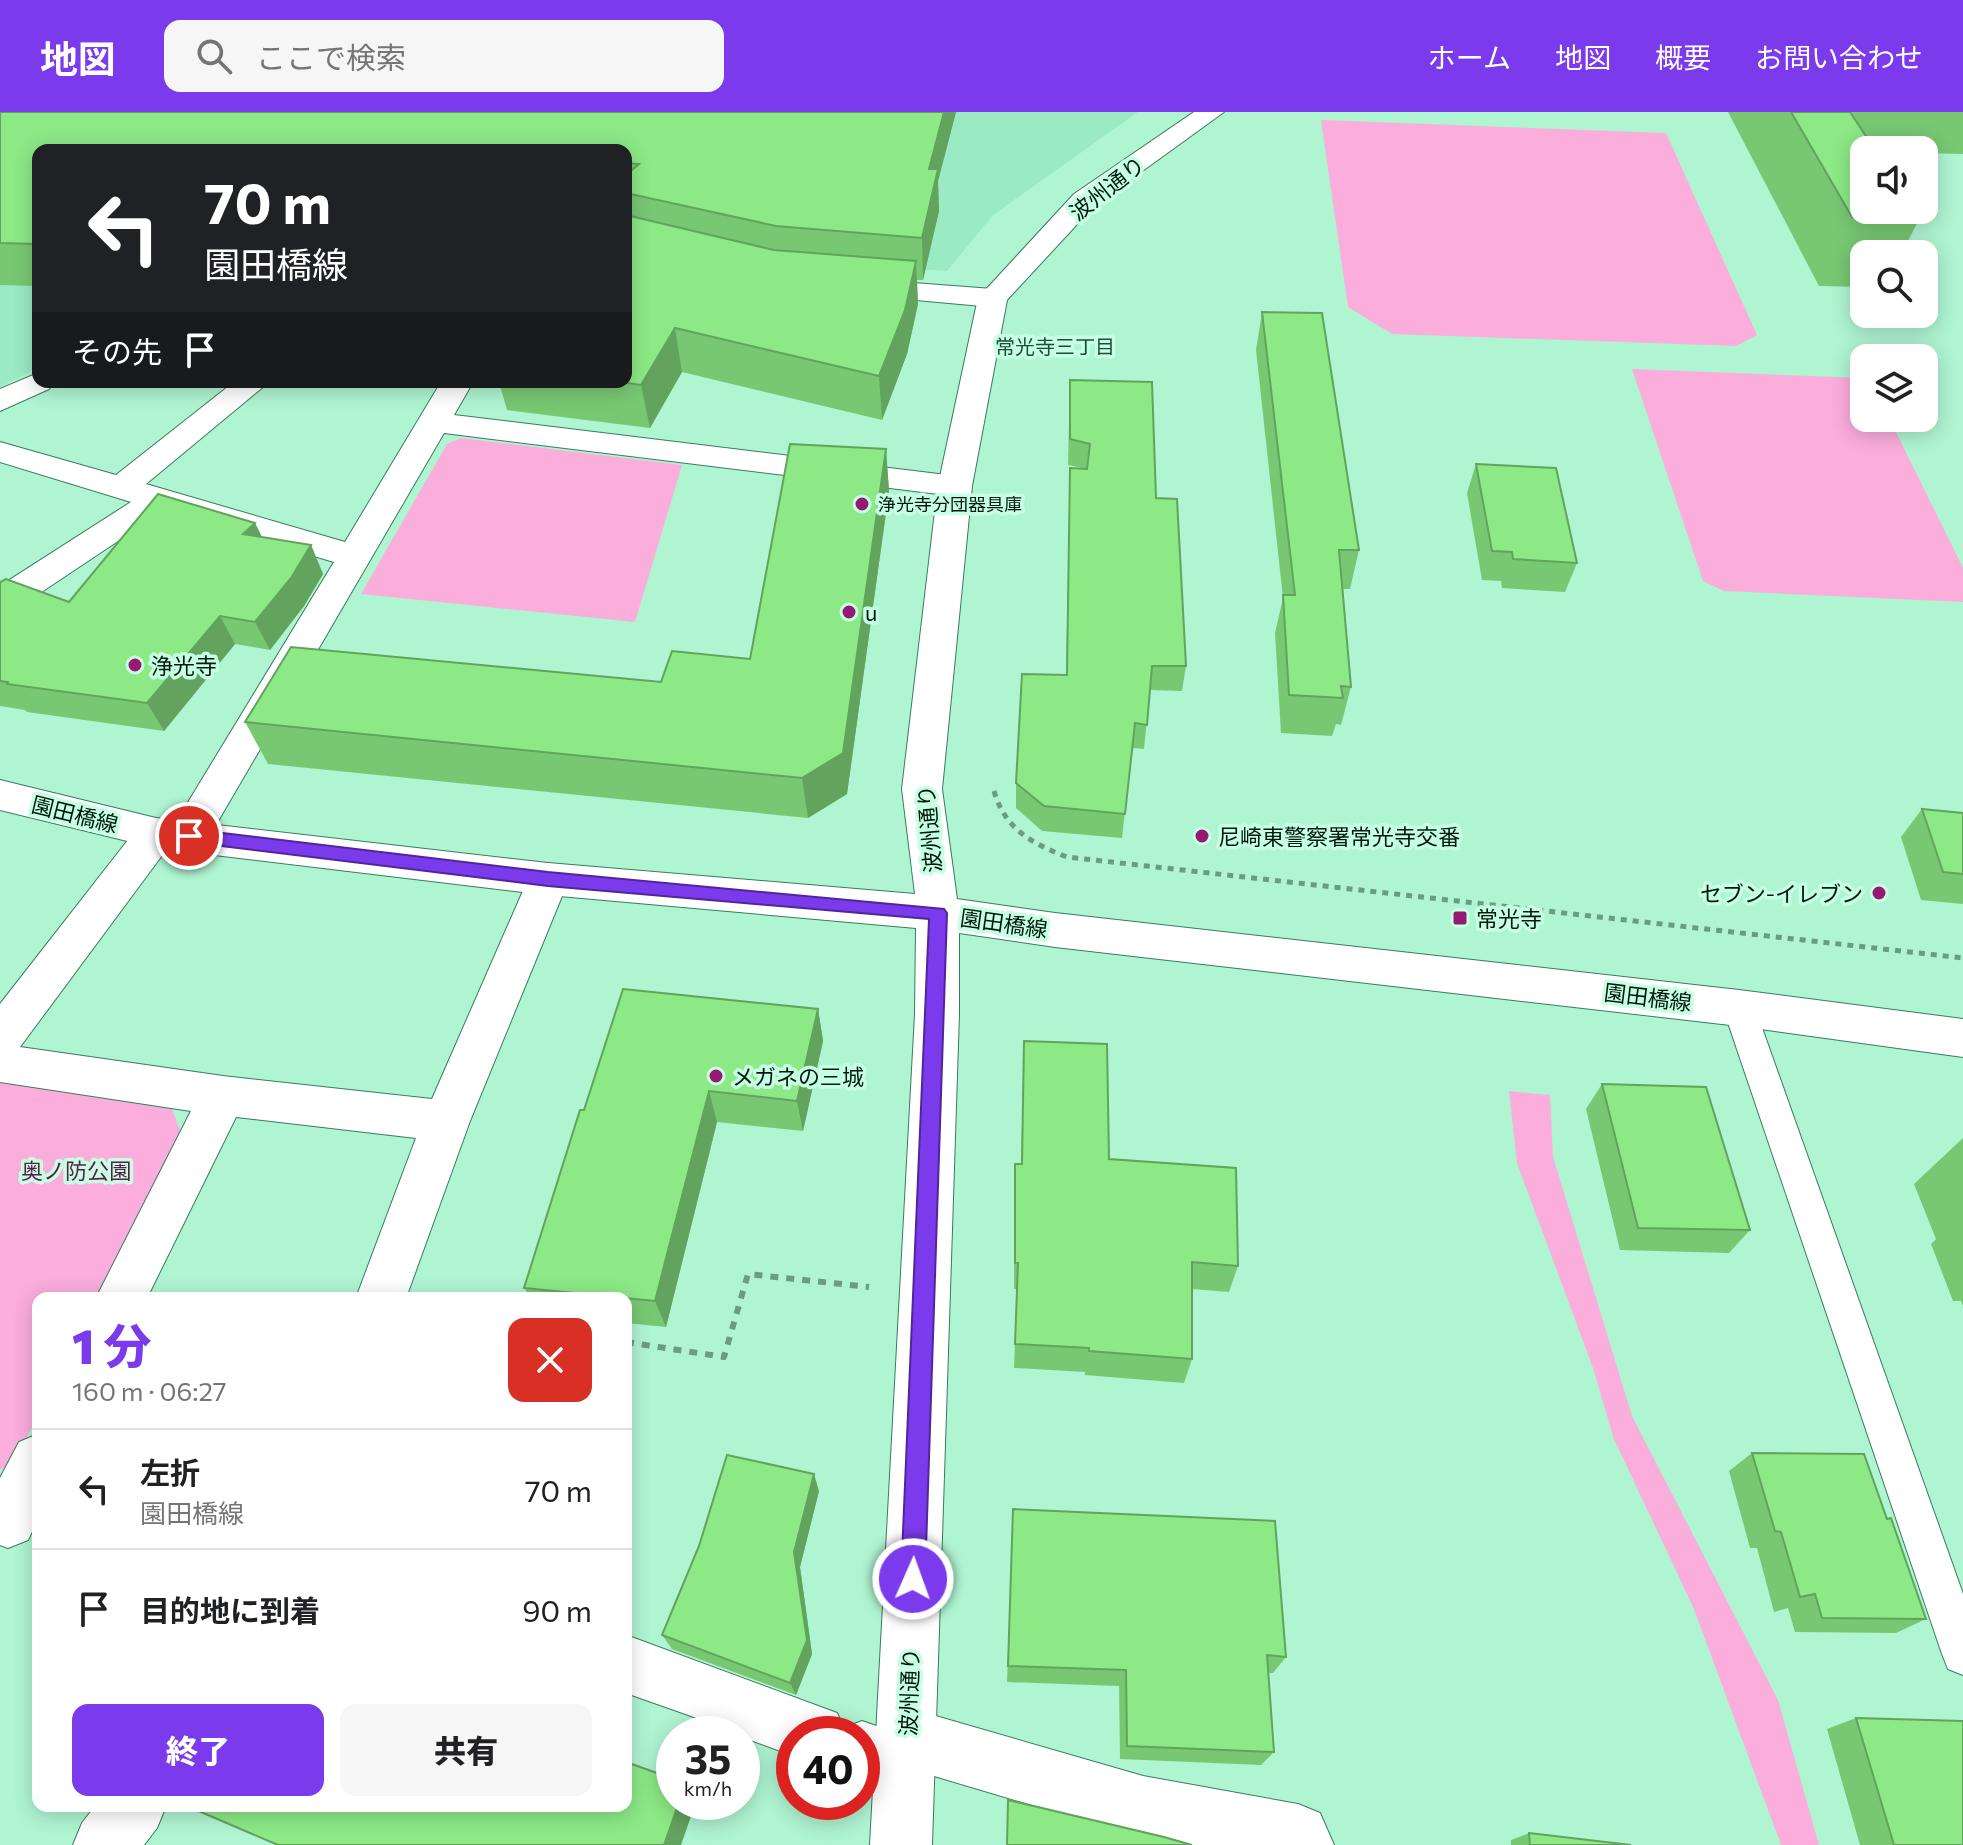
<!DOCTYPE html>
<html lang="ja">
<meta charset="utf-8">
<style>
:root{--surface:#fff;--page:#f6f6f6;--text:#202124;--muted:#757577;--line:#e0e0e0;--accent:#7c3aed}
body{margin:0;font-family:Commissioner,"Noto Sans JP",sans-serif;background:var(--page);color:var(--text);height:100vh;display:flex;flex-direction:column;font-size:30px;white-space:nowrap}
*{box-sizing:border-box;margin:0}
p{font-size:26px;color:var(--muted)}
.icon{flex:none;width:44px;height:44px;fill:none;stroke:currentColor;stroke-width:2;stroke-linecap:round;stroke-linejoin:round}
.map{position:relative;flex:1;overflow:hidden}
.side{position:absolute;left:32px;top:1180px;width:600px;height:520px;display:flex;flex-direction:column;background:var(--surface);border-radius:16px;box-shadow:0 4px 20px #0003}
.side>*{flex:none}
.top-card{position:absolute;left:32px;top:32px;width:600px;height:244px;border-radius:16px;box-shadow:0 4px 20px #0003;background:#202124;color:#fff;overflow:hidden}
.tools{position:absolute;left:1850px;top:24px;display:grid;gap:16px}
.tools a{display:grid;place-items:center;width:88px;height:88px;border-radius:16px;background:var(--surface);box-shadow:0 4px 20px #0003;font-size:40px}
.speed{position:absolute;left:656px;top:1604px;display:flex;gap:16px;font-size:40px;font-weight:700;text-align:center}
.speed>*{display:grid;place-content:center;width:104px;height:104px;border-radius:50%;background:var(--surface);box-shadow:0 4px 20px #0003;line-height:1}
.speed small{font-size:20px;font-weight:400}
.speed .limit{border:12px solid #d22;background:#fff;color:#111}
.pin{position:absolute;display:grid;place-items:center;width:68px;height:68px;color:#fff;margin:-34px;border:4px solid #fff;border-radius:50%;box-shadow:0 2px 8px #0007}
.me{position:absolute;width:88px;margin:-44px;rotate:2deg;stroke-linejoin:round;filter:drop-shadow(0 0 6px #0008)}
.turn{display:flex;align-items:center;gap:28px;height:168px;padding:0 40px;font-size:36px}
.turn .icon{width:104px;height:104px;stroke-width:2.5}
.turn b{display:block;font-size:56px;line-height:68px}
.then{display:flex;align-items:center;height:76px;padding:0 40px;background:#0003;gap:16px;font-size:30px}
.round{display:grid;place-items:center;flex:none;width:84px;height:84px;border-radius:16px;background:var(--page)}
.summary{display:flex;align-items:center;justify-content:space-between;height:136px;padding:0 40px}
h1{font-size:48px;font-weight:800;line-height:60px;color:var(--accent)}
.action{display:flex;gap:16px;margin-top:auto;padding:16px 40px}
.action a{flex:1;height:92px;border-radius:16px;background:var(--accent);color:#fff;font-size:32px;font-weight:800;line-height:92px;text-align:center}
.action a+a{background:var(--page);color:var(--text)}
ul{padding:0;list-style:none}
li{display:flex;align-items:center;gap:24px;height:120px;padding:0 40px;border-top:2px solid var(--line)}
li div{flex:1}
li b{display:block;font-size:30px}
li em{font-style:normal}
header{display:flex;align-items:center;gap:48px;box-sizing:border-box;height:112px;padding:0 40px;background:var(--accent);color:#fff}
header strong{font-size:38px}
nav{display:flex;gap:44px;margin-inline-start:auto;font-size:28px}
.search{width:560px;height:72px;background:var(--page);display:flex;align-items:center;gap:20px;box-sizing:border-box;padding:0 28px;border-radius:16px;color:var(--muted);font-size:30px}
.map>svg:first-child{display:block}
</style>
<header>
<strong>地図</strong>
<div class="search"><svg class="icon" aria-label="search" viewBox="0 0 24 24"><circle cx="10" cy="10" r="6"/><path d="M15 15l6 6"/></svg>ここで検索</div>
<nav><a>ホーム</a><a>地図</a><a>概要</a><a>お問い合わせ</a></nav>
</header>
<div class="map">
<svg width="1963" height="1733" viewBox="0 0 1963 1733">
<rect width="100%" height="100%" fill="#aff5d2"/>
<path fill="#9beac4" d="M0 0H1138L993 103 947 159 781 146 626 38H38V256L0 275Z"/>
<g fill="#fbaddc">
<path d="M1321 8 1666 21 1757 223 1736 234 1392 222 1348 195Z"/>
<path d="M1632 257 1864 266V306H1889L1963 456V490L1724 479 1703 469Z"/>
<path d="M461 326 682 353 635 510 361 482 447 332Z"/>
<path d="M0 969 171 994 181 1021 97 1186H38V1303L13 1352 0 1358Z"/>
<path d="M1509 979 1550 983 1553 1045 1632 1304 1778 1588 1819 1733H1781L1694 1497 1614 1327 1593 1256 1517 1051Z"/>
</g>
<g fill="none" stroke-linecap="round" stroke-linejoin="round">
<g stroke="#377c5e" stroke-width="2">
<path id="lane" d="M1739 883 1750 887 1755 896 1963 1482V1563L1948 1557 1942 1542 1723 896 1728 887Z"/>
</g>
<g stroke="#377c5e" stroke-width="2">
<g id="street">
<path d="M860 167 993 177 1003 180 1008 186 1003 192 993 195 850 182 845 176 850 170Z"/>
<path d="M38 261V270H54L49 277 0 299V277Z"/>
<path d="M234 270H269L146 372 345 430 441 270H473L454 303 955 364 967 367 972 374 967 381 955 384 444 321 203 735 189 739 175 735 172 730 20 935 223 964 432 987 533 756 548 751 563 756 569 767 470 1009 406 1186H356L416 1026 236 1005 147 1186H96L191 999 0 970V892L142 710 156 706 170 710 173 715 334 450 163 399 13 499 0 503V474L131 390 0 350V330L116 363Z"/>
<path d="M38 1322V1407L28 1428 8 1436 0 1433V1366L19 1330Z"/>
<path d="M626 1523 837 1601 844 1616 862 1609 882 1616 887 1605 908 1596 1143 1664 1298 1692 1320 1701 1334 1733H1182L1143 1726 934 1664 929 1678 907 1687 862 1669V1622H794V1644L742 1625V1622L626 1581Z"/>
<path d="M95 1694H166L157 1716 144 1733H73L82 1711Z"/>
</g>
</g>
<g stroke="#377c5e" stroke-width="2">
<path id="secondary" d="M1194 0H1224L1094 94 1007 188 972 374 942 677 957 787 1055 801 1739 878 1963 907V945L1739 914 1055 835 959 821V902L932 1733H870L915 902 916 816 548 783 156 736 0 698V668L156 706 548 751 915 782 902 677 938 374 978 186 1074 82Z"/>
</g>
<path stroke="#699d83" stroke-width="5" stroke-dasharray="6 6" stroke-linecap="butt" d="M994 679C1005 717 1031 731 1067 745L1963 846"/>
<path stroke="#699d83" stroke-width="6" stroke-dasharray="8 8" stroke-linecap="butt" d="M626 1230 724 1245 748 1162 869 1175"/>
<use href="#lane" fill="#fff" fill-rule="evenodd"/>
<use href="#street" fill="#fff" fill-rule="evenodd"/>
<use href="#secondary" fill="#fff" fill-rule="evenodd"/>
</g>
<g fill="#78c873">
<path d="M0 0H956L938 69 939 99 923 168H917L918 192 907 242 882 308 682 260 650 316 507 298 499 270H626V38H38V174L0 173Z"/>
<path d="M1728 0H1963V42L1924 41V38H1864L1920 106 1901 142H1864V175L1819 174Z"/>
<path d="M1262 200 1359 438 1350 477H1343L1351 575 1341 613 1336 612 1332 624 1281 621 1275 521 1283 486 1256 238Z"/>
<path d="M1070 268 1156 386 1186 554 1182 579 1150 578 1144 637 1132 636 1122 726 1042 719 1016 696V671L1066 563 1070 356 1087 357 1068 353Z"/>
<path d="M886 337 889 379 847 682 808 706 268 652 245 610 661 570 750 547Z"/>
<path d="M1476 352 1577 451 1565 480 1502 476 1501 469 1482 468 1467 381Z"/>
<path d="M255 411 262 426 311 433 323 462 304 494 270 538 235 532 164 619 27 600 25 598 0 594V470L69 490Z"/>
<path d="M1922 697 1963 701V792L1921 788 1901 725Z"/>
<path d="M818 897 823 929 803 1019 717 1010 666 1215 626 1211V1186H531L524 1176 584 998Z"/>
<path d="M1024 929 1109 1047 1238 1154 1229 1180 1192 1177V1247L1184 1271 1085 1263V1260L1014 1256 1017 1177H1014V1080L1015 1052H1021Z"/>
<path d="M1602 972 1750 1118 1729 1141 1620 1138 1586 997Z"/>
<path d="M1963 1026V1194L1961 1189H1953L1931 1132 1936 1127 1914 1072Z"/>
<path d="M1752 1341 1887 1407 1926 1507 1896 1521 1795 1520 1788 1496 1774 1500 1757 1436H1750L1729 1359Z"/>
<path d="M819 1379 800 1455 812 1542 796 1583 672 1537 662 1523Z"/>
<path d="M1012 1419 1286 1545 1273 1561H1268L1274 1640 1261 1653 1120 1647 1119 1574 1007 1570Z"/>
<path d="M1856 1606 1963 1733H1860L1827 1617Z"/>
<path d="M1529 1721 1631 1733H1511V1728Z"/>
</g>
<g fill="#62a35e">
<path d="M944 0H956L938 69 939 99 923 168 922 126 929 57Z"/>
<path d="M916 149 918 192 907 242 882 308 879 264Z"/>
<path d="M675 216 682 260 650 316 641 273Z"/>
<path d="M886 337 889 379 847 682 808 706 802 666Z"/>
<path d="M255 411 269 439 243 422Z"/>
<path d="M311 433 323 462 304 494 270 538 255 510Z"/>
<path d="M220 504 235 532 164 619 147 591Z"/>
<path d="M818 897 823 929 803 1019 797 989Z"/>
<path d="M709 979 717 1010 666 1215 655 1189Z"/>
<path d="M814 1362 819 1379 800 1455 812 1542 796 1583 790 1571 794 1440Z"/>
<path d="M679 1690H696L681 1733H664Z"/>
</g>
<g fill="#8ce986" stroke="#62a35e" stroke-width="2">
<path d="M0 0H944L929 57H938L922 126 776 114 626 81V63L639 52 626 51V38H38V132L0 131Z"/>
<path d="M1791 0H1850L1875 38H1864V98H1914L1920 106 1852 105Z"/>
<path d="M626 103 774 138 916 149 905 198 879 264 675 216 641 273 621 270H626Z"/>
<path d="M1262 200 1322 201 1359 438H1339L1351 575 1341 574 1343 586 1289 583 1283 483H1295Z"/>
<path d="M1070 268 1152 270 1156 386 1177 387 1186 554H1152L1147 613 1135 611 1125 702 1044 694 1016 671 1022 562 1067 563 1070 356 1087 357 1090 332 1070 327Z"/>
<path d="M790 332 886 337 843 641 802 666 245 610 291 535 661 570 672 539 750 547Z"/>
<path d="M1476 352 1556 356 1577 451 1513 447 1512 440 1492 439Z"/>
<path d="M158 382 255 411 243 422 311 433 291 466 255 510 220 504 147 591 7 572 8 570 0 569V470L6 467 69 490Z"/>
<path d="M1922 697 1963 701V762L1943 760Z"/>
<path d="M623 877 818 897 797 989 709 979 655 1189 524 1176 580 998H584Z"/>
<path d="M1024 929 1107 932 1109 1047 1236 1056 1238 1154 1192 1150V1247L1089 1239V1236L1015 1232 1018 1151H1015V1052H1022Z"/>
<path d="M1602 972 1706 975 1750 1118 1638 1116Z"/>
<path d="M1752 1341 1864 1342 1887 1407 1891 1406 1926 1507 1822 1506 1815 1482 1800 1485 1781 1420 1775 1419Z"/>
<path d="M727 1343 814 1362 794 1440 807 1528 790 1571 662 1523 699 1434Z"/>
<path d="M1013 1397 1275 1409 1286 1545 1267 1543 1274 1640 1127 1634 1126 1558 1008 1554Z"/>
<path d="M1856 1606 1963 1609V1733H1894Z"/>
<path d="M626 1650 674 1667V1690H679L664 1733H278L187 1694H626Z"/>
<path d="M1008 1688 1164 1725 1192 1733H1007Z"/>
<path d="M1529 1721 1631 1733H1530Z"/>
</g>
<path fill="#7c3aed" stroke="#51269a" stroke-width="2" d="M189 717 548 760 944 797 947 801 925 1467 922 1475 913 1479 905 1475 901 1467 929 807 548 774 189 730 180 724Z"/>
<g fill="#961a73" stroke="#c7ffe3" stroke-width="3">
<circle cx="862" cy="392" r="8"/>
<circle cx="849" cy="500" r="8"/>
<circle cx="135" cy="553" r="8"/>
<circle cx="1202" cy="724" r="8"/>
<circle cx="1879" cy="781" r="8"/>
<rect x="1452" y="798" width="16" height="16" rx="4"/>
<circle cx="716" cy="964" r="8"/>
</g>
<g text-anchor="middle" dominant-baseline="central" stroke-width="7" stroke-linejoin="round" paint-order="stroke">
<g font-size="18" fill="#00190e" stroke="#c7ffe3" text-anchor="start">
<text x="878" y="392">浄光寺分団器具庫</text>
</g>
<g font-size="20" fill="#184d37" stroke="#c7ffe3">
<text x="1055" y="234">常光寺三丁目</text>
</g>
<g font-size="22" fill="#00190e" stroke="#c7ffe3">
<text transform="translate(1107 76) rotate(-38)">波州通り</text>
<text transform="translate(75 702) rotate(14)">園田橋線</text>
<text transform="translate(929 717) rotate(-95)">波州通り</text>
<text transform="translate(1004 811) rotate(8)">園田橋線</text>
<text transform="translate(1648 885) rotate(7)">園田橋線</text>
<text transform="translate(909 1580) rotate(-88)">波州通り</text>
</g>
<g font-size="22" fill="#00190e" stroke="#c7ffe3" text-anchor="start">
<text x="865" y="500">u</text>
<text x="151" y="553">浄光寺</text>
<text x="1218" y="724">尼崎東警察署常光寺交番</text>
<text x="1863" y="781" text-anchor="end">セブン-イレブン</text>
<text x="1476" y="806">常光寺</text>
<text x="732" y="964">メガネの三城</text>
</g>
<g font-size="22" fill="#5d1948" stroke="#c7ffe3">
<text x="76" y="1058">奥ノ防公園</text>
</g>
</g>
</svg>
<div class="tools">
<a><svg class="icon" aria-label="sound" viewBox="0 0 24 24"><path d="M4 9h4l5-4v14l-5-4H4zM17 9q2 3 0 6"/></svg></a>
<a><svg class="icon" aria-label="search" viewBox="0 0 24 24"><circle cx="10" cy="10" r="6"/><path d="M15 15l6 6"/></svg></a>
<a><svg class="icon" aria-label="layers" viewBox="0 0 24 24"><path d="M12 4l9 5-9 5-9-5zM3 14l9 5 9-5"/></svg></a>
</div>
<div class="speed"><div>35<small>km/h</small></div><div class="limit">40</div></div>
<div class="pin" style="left:189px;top:724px;background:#d93025"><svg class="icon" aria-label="arrive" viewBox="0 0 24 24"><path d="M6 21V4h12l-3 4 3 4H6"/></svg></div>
<svg class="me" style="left:913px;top:1467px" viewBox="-20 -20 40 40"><circle r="17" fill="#7c3aed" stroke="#fff" stroke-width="3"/><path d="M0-11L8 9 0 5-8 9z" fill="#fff"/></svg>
<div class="top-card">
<div class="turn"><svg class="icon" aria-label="left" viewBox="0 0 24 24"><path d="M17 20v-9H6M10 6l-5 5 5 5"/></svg><div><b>70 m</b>園田橋線</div></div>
<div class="then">その先<svg class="icon" aria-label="arrive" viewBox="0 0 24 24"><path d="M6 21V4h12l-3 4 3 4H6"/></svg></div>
</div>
<section class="side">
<div class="summary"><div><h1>1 分</h1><p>160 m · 06:27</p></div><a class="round" style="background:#d93025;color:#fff"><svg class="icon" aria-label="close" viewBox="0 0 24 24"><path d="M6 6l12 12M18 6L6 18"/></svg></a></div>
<ul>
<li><svg class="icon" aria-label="left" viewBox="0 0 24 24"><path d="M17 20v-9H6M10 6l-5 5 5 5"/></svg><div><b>左折</b><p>園田橋線</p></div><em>70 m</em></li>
<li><svg class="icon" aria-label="arrive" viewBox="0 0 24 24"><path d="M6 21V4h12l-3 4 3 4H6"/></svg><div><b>目的地に到着</b></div><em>90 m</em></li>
</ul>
<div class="action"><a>終了</a><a>共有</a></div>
</section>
</div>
